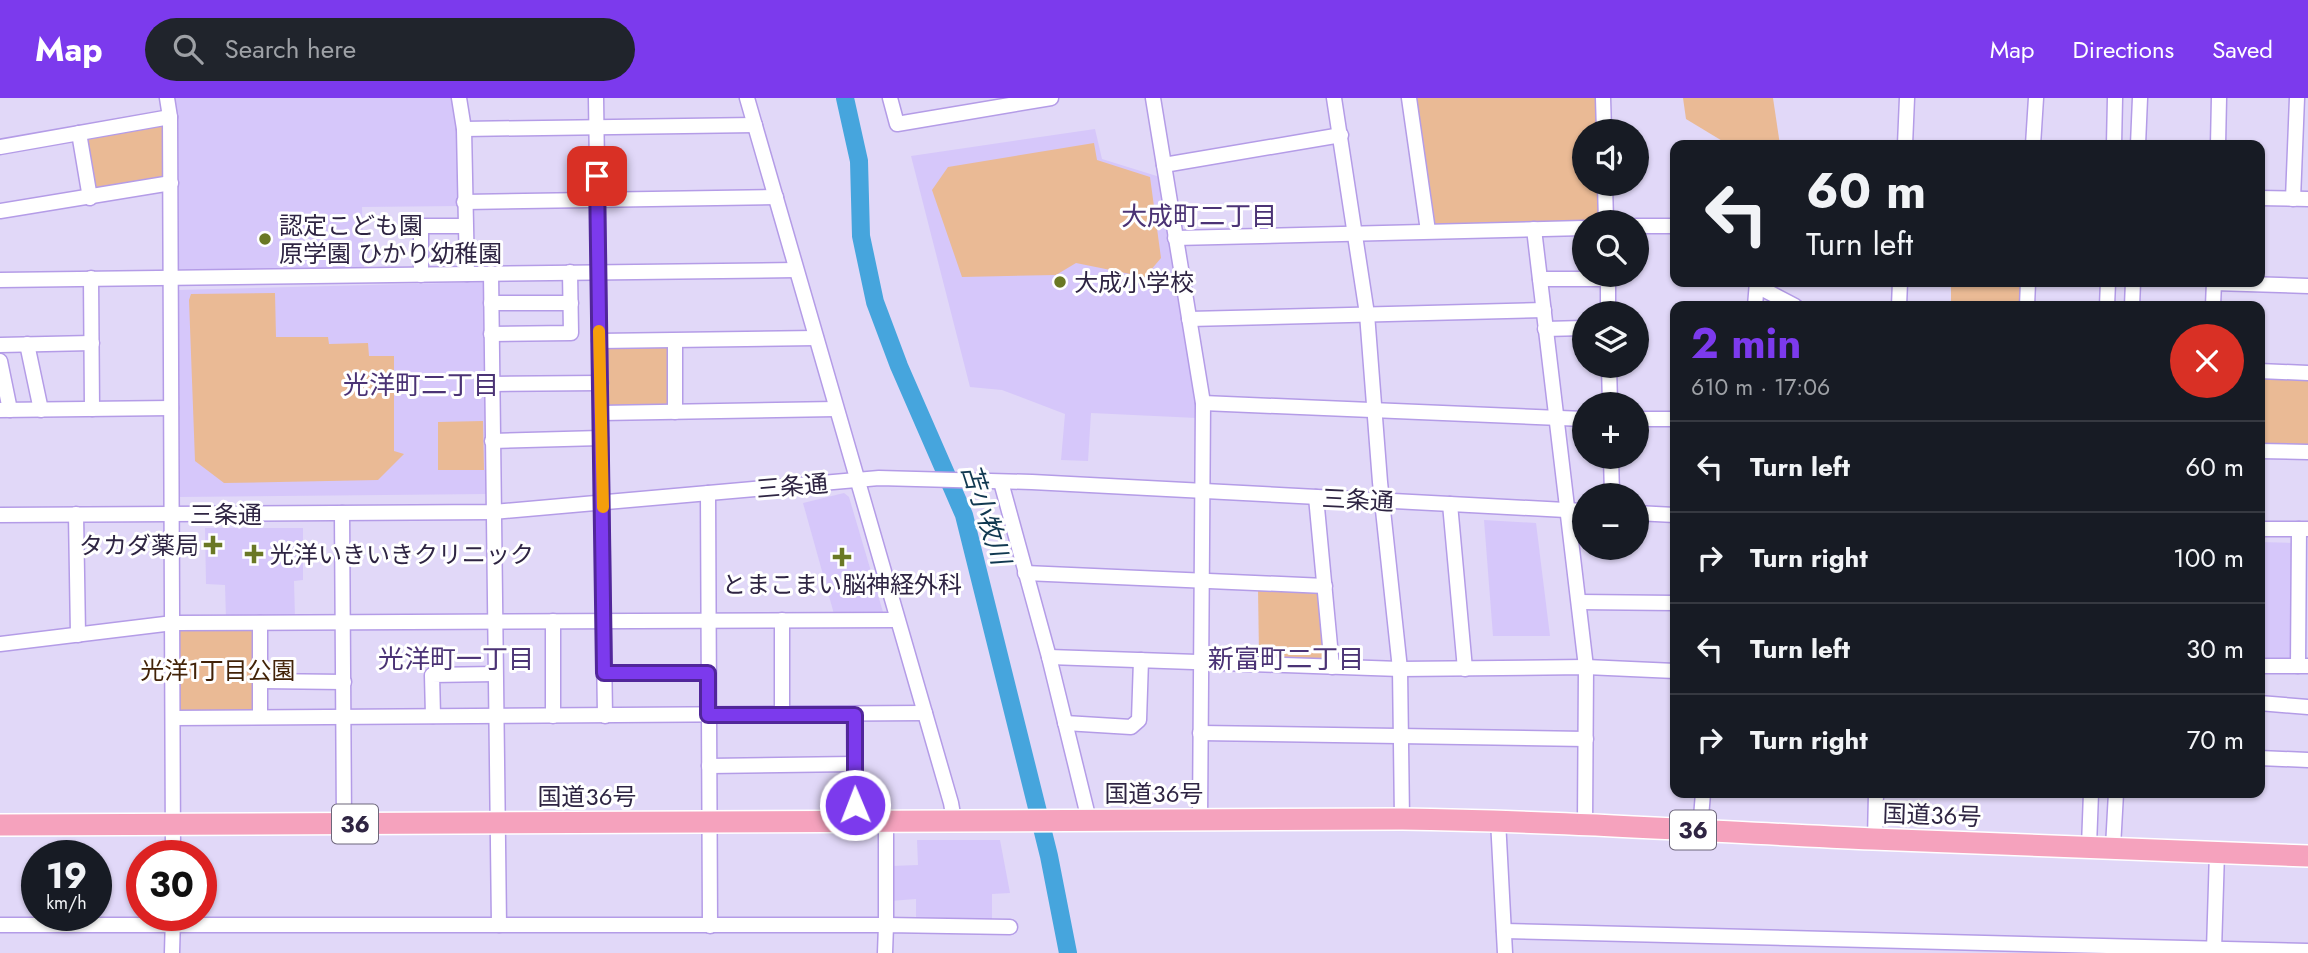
<!DOCTYPE html>
<meta charset="utf-8">
<style>
:root{--surface:#171b24;--page:#20242c;--text:#f1f3f6;--muted:#9ea1a6;--line:#363941;--accent:#7c3aed}
body{margin:0;font-family:Jost,"Noto Sans JP",sans-serif;background:var(--page);color:var(--text);height:100vh;display:flex;flex-direction:column;font-size:26px;white-space:nowrap}
*{box-sizing:border-box;margin:0}
p{font-size:23px;color:var(--muted)}
.icon{flex:none;width:38px;height:38px;fill:none;stroke:currentColor;stroke-width:2;stroke-linecap:round;stroke-linejoin:round}
.map{position:relative;flex:1;overflow:hidden}
.sheet{position:absolute;left:1670px;top:203px;width:595px;height:497px;display:flex;flex-direction:column;background:var(--surface);border-radius:14px;box-shadow:0 2px 5px #0004}
.sheet>*{flex:none}
.guide{position:absolute;left:1670px;top:42px;width:595px;height:147px;border-radius:14px;box-shadow:0 2px 5px #0004;background:#171b24;color:var(--text);overflow:hidden}
.fabs{position:absolute;left:1572px;top:21px;display:grid;gap:14px}
.fabs a{display:grid;place-items:center;width:77px;height:77px;border-radius:50%;background:var(--surface);box-shadow:0 2px 5px #0004;font-size:35px}
.speed{position:absolute;left:21px;top:742px;display:flex;gap:14px;font-size:35px;font-weight:700;text-align:center}
.speed>*{display:grid;place-content:center;width:91px;height:91px;border-radius:50%;background:var(--surface);box-shadow:0 2px 5px #0004;line-height:1}
.speed small{font-size:18px;font-weight:400}
.speed .limit{border:10px solid #d22;background:#fff;color:#111}
.pin{position:absolute;display:grid;place-items:center;width:60px;height:60px;color:#fff;margin:-30px;border-radius:14px;box-shadow:0 4px 10px #0006}
.me{position:absolute;width:77px;margin:-38px;rotate:359deg;stroke-linejoin:round;filter:drop-shadow(0 0 5px #0008)}
.turn{display:flex;align-items:center;gap:24px;height:147px;padding:0 21px;font-size:32px}
.turn .icon{width:91px;height:91px;stroke-width:2.5}
.turn b{display:block;font-size:49px;line-height:60px}
.round{display:grid;place-items:center;flex:none;width:74px;height:74px;border-radius:37px;background:var(--page)}
.overview{display:flex;align-items:center;justify-content:space-between;height:119px;padding:0 21px}
h1{font-size:42px;font-weight:700;line-height:52px;color:var(--accent)}
ul{padding:0;list-style:none}
li{display:flex;align-items:center;gap:21px;height:91px;padding:0 21px;border-top:2px solid var(--line)}
li div{flex:1}
li b{display:block;font-size:26px}
li em{font-style:normal}
header{display:flex;align-items:center;gap:42px;box-sizing:border-box;height:98px;padding:0 35px;background:var(--accent);color:#fff}
header strong{font-size:33px}
nav{display:flex;gap:38px;margin-inline-start:auto;font-size:24px}
.search{width:490px;height:63px;background:var(--page);display:flex;align-items:center;gap:18px;box-sizing:border-box;padding:0 24px;border-radius:38px;color:var(--muted);font-size:26px}
.map>svg:first-child{display:block}
</style>
<header>
<strong>Map</strong>
<div class="search"><svg class="icon" aria-label="search" viewBox="0 0 24 24"><circle cx="10" cy="10" r="6"/><path d="M15 15l6 6"/></svg>Search here</div>
<nav><a>Map</a><a>Directions</a><a>Saved</a></nav>
</header>
<div class="map">
<svg width="2308" height="855" viewBox="0 0 2308 855">
<rect width="100%" height="100%" fill="#e1d8f8"/>
<g fill="#d6c7fa">
<path d="M172 0H453L459 34 460 108 362 109 364 171H175Z"/>
<path d="M1095 31 1102 61 1160 79 1198 306 1197 320 1091 315 1088 363 1061 362 1065 316 1002 292 970 289 911 58Z"/>
<path d="M484 184 488 396 180 399 177 192Z"/>
<path d="M844 395 849 399 883 514 882 516H834L803 405Z"/>
<path d="M1484 422 1536 425 1550 538H1493Z"/>
<path d="M205 430H303V482L294 483 295 520 226 521 225 487 206 486Z"/>
<path d="M2259 444 2295 445 2293 564H2259Z"/>
<path d="M917 742H1000L1010 795 992 796V822H916V801L890 803 891 768 918 767Z"/>
</g>
<g fill="#eaba95">
<path d="M1415 0H1598L1599 33H1584V86H1600L1601 120 1596 124 1432 126Z"/>
<path d="M1683 0H1773L1780 47H1729L1686 21Z"/>
<path d="M161 25 165 29V76L162 80 92 92 82 40Z"/>
<path d="M1094 45 1097 62 1150 79 1161 160 1145 179 1076 165 1056 177 962 179 932 92 948 69Z"/>
<path d="M1951 184H2021L2020 208H1951Z"/>
<path d="M275 195 276 239H328L329 246 368 245 369 258H394V353L404 356 378 382 224 385 195 363 189 202 191 196Z"/>
<path d="M609 248H671V310H613L609 306 606 251Z"/>
<path d="M2259 279 2308 281V348L2259 346Z"/>
<path d="M483 323 484 372H438V324Z"/>
<path d="M1258 491 1320 494 1327 560 1324 564 1265 562 1259 557Z"/>
<path d="M253 530 256 533 254 614H182L179 611V535L181 531Z"/>
</g>
<g fill="none" stroke-linecap="round" stroke-linejoin="round">
<path stroke="#46a5dd" stroke-width="18" d="M845 0 859 63 861 138 875 204 899 268 964 417 1049 758 1068 855"/>
<g stroke="#b49ce7" stroke-width="17">
<g id="minor">
<path d="M167 0 170 19 173 758"/>
<path d="M459 0 464 31 467 176"/>
<path d="M596 0 605 618"/>
<path d="M747 0 951 705 954 722"/>
<path d="M890 0 897 26 1051 0"/>
<path d="M1153 0 1203 305 1200 722"/>
<path d="M1334 0 1367 216 1380 384 1400 571 1402 721"/>
<path d="M1409 0 1428 133"/>
<path d="M1603 0 1604 33"/>
<path d="M464 31 755 27"/>
<path d="M79 35 90 100"/>
<path d="M1905 47 1907 0"/>
<path d="M2033 47 2036 0"/>
<path d="M2114 47 2115 0"/>
<path d="M2138 47 2140 0"/>
<path d="M2218 47 2219 0"/>
<path d="M0 49 170 19"/>
<path d="M1164 67 1341 37"/>
<path d="M1605 86 1606 124"/>
<path d="M2259 100 2308 101"/>
<path d="M2293 101 2297 0"/>
<path d="M464 104 776 99"/>
<path d="M0 113 171 85"/>
<path d="M1636 128H1675"/>
<path d="M1534 131 1586 569 1585 726"/>
<path d="M1175 140 1584 130"/>
<path d="M491 175 499 827"/>
<path d="M421 177V128H465"/>
<path d="M1608 177V215"/>
<path d="M91 180 92 311"/>
<path d="M1540 181H1608"/>
<path d="M0 182 796 172"/>
<path d="M2214 185 2308 188"/>
<path d="M1757 188 1795 208"/>
<path d="M491 205H571"/>
<path d="M1755 208 1757 184"/>
<path d="M1899 208 1900 184"/>
<path d="M2027 208 2028 184"/>
<path d="M2107 208 2108 184"/>
<path d="M2132 208 2133 184"/>
<path d="M2213 208 2214 184"/>
<path d="M1189 221 1544 212"/>
<path d="M1545 231 1584 230"/>
<path d="M491 236 571 235 570 174"/>
<path d="M599 243 816 240"/>
<path d="M675 244V314"/>
<path d="M27 246 41 312"/>
<path d="M0 247 92 245"/>
<path d="M0 263 10 312"/>
<path d="M1609 268 1610 306"/>
<path d="M2259 273 2308 275"/>
<path d="M492 286 601 285"/>
<path d="M1203 305 1584 321"/>
<path d="M0 312 171 310"/>
<path d="M601 315 836 311"/>
<path d="M1636 321H1675"/>
<path d="M492 343 601 340"/>
<path d="M2259 353 2308 354"/>
<path d="M1611 359 1612 397"/>
<path d="M1001 384 1049 559 1089 722"/>
<path d="M708 395 710 828"/>
<path d="M1316 399 1332 569"/>
<path d="M1450 406 1465 571"/>
<path d="M342 415 344 726"/>
<path d="M1636 415 1675 417"/>
<path d="M76 416 78 537"/>
<path d="M0 417 493 414 879 380 1032 384 1584 413"/>
<path d="M2259 431H2307"/>
<path d="M1025 475 1325 488"/>
<path d="M1579 504 1675 505"/>
<path d="M0 546 173 525 897 522"/>
<path d="M1049 559 1400 571 1586 569 1675 573"/>
<path d="M2259 568H2307"/>
<path d="M2298 568 2299 431"/>
<path d="M604 575H708"/>
<path d="M261 583 344 584"/>
<path d="M2259 605 2308 609"/>
<path d="M782 616V522"/>
<path d="M854 617 855 723"/>
<path d="M433 618 432 577 495 576"/>
<path d="M553 618V523"/>
<path d="M260 619V525"/>
<path d="M173 620 925 615"/>
<path d="M1065 625 1131 629 1139 622 1141 562"/>
<path d="M1200 635 1586 641"/>
<path d="M2259 660 2308 662"/>
<path d="M709 668 854 666"/>
<path d="M1498 722 1505 855"/>
<path d="M1700 732 1703 695"/>
<path d="M1875 742 1876 695"/>
<path d="M2089 748 2091 695"/>
<path d="M2113 749 2116 695"/>
<path d="M0 827H886V723"/>
<path d="M1504 833 2308 853"/>
<path d="M2214 852 2217 754"/>
<path d="M172 855 173 818"/>
<path d="M885 855 886 827 1010 829"/>
</g>
</g>
<g stroke="#fff" stroke-width="24">
<path id="highway" d="M0 727 1402 721C1559 723 1716 734 1873 741 2018 748 2163 751 2308 758"/>
</g>
<use href="#minor" stroke="#fff" stroke-width="14"/>
<use href="#highway" stroke="#f5a2bd" stroke-width="21"/>
</g>
<g fill="none" stroke-linecap="round" stroke-linejoin="round">
<g stroke="#51269a" stroke-width="18">
<path id="route" d="M597 78 604 575H708V617H855V707"/>
</g>
<use href="#route" stroke="#7c3aed" stroke-width="12"/>
<path stroke="#f59e0b" stroke-width="12" d="M599 233 603 409"/>
</g>
<g fill="#6a7825" stroke="#fff" stroke-width="2.5">
<circle cx="265" cy="141" r="7"/>
<circle cx="1060" cy="184" r="7"/>
<path d="M209.5 436.5h7v7h7v7h-7v7h-7v-7h-7v-7h7z"/>
<path d="M250.5 445.5h7v7h7v7h-7v7h-7v-7h-7v-7h7z"/>
<path d="M838.5 448.5h7v7h7v7h-7v7h-7v-7h-7v-7h7z"/>
</g>
<g text-anchor="middle" dominant-baseline="central" stroke-width="6" stroke-linejoin="round" paint-order="stroke">
<g fill="#fff" stroke="#6d667b" stroke-width="2">
<rect x="332" y="706.5" width="46" height="39" rx="5"/>
<rect x="1670" y="712.5" width="46" height="39" rx="5"/>
</g>
<g font-size="23" font-weight="bold" fill="#2f2543">
<text x="355" y="726">36</text>
<text x="1693" y="732">36</text>
</g>
<g font-size="24" fill="#2f2543" stroke="#fff" text-anchor="start">
<text x="279" y="127">認定こども園<tspan x="279" dy="28">原学園 ひかり幼稚園</tspan></text>
<text x="1074" y="184">大成小学校</text>
<text x="199" y="447" text-anchor="end">タカダ薬局</text>
<text x="270" y="456">光洋いきいきクリニック</text>
<text x="842" y="486" text-anchor="middle">とまこまい脳神経外科</text>
</g>
<g font-size="24" fill="#2f2543" stroke="#fff">
<text transform="translate(792 388) rotate(-5)">三条通</text>
<text transform="translate(1358 402) rotate(3)">三条通</text>
<text x="226" y="416">三条通</text>
<text x="1154" y="695">国道36号</text>
<text x="587" y="698">国道36号</text>
<text transform="translate(1932 717) rotate(2)">国道36号</text>
</g>
<g font-size="24" fill="#422308" stroke="#fff">
<text x="218" y="572">光洋1丁目公園</text>
</g>
<g font-size="26" fill="#4b3375" stroke="#fff">
<text x="1199" y="118">大成町二丁目</text>
<text x="421" y="287">光洋町二丁目</text>
<text x="456" y="561">光洋町一丁目</text>
<text x="1286" y="561">新富町二丁目</text>
</g>
<g font-size="26" font-style="italic" fill="#103850" stroke="#fff">
<text transform="translate(986 416) rotate(72)">苫小牧川</text>
</g>
</g>
</svg>
<div class="fabs">
<a><svg class="icon" aria-label="sound" viewBox="0 0 24 24"><path d="M4 9h4l5-4v14l-5-4H4zM17 9q2 3 0 6"/></svg></a>
<a><svg class="icon" aria-label="search" viewBox="0 0 24 24"><circle cx="10" cy="10" r="6"/><path d="M15 15l6 6"/></svg></a>
<a><svg class="icon" aria-label="layers" viewBox="0 0 24 24"><path d="M12 4l9 5-9 5-9-5zM3 14l9 5 9-5"/></svg></a>
<a>+</a>
<a>−</a>
</div>
<div class="speed"><div>19<small>km/h</small></div><div class="limit">30</div></div>
<div class="pin" style="left:597px;top:78px;background:#d93025"><svg class="icon" aria-label="arrive" viewBox="0 0 24 24"><path d="M6 21V4h12l-3 4 3 4H6"/></svg></div>
<svg class="me" style="left:855px;top:707px" viewBox="-20 -20 40 40"><circle r="17" fill="#7c3aed" stroke="#fff" stroke-width="3"/><path d="M0-11L8 9 0 5-8 9z" fill="#fff"/></svg>
<div class="guide">
<div class="turn"><svg class="icon" aria-label="left" viewBox="0 0 24 24"><path d="M17 20v-9H6M10 6l-5 5 5 5"/></svg><div><b>60 m</b>Turn left</div></div>
</div>
<section class="sheet">
<div class="overview"><div><h1>2 min</h1><p>610 m · 17:06</p></div><a class="round" style="background:#d93025;color:#fff"><svg class="icon" aria-label="close" viewBox="0 0 24 24"><path d="M6 6l12 12M18 6L6 18"/></svg></a></div>
<ul>
<li><svg class="icon" aria-label="left" viewBox="0 0 24 24"><path d="M17 20v-9H6M10 6l-5 5 5 5"/></svg><div><b>Turn left</b></div><em>60 m</em></li>
<li><svg class="icon" aria-label="right" viewBox="0 0 24 24"><path d="M7 20v-9h11M14 6l5 5-5 5"/></svg><div><b>Turn right</b></div><em>100 m</em></li>
<li><svg class="icon" aria-label="left" viewBox="0 0 24 24"><path d="M17 20v-9H6M10 6l-5 5 5 5"/></svg><div><b>Turn left</b></div><em>30 m</em></li>
<li><svg class="icon" aria-label="right" viewBox="0 0 24 24"><path d="M7 20v-9h11M14 6l5 5-5 5"/></svg><div><b>Turn right</b></div><em>70 m</em></li>
</ul>
</section>
</div>
